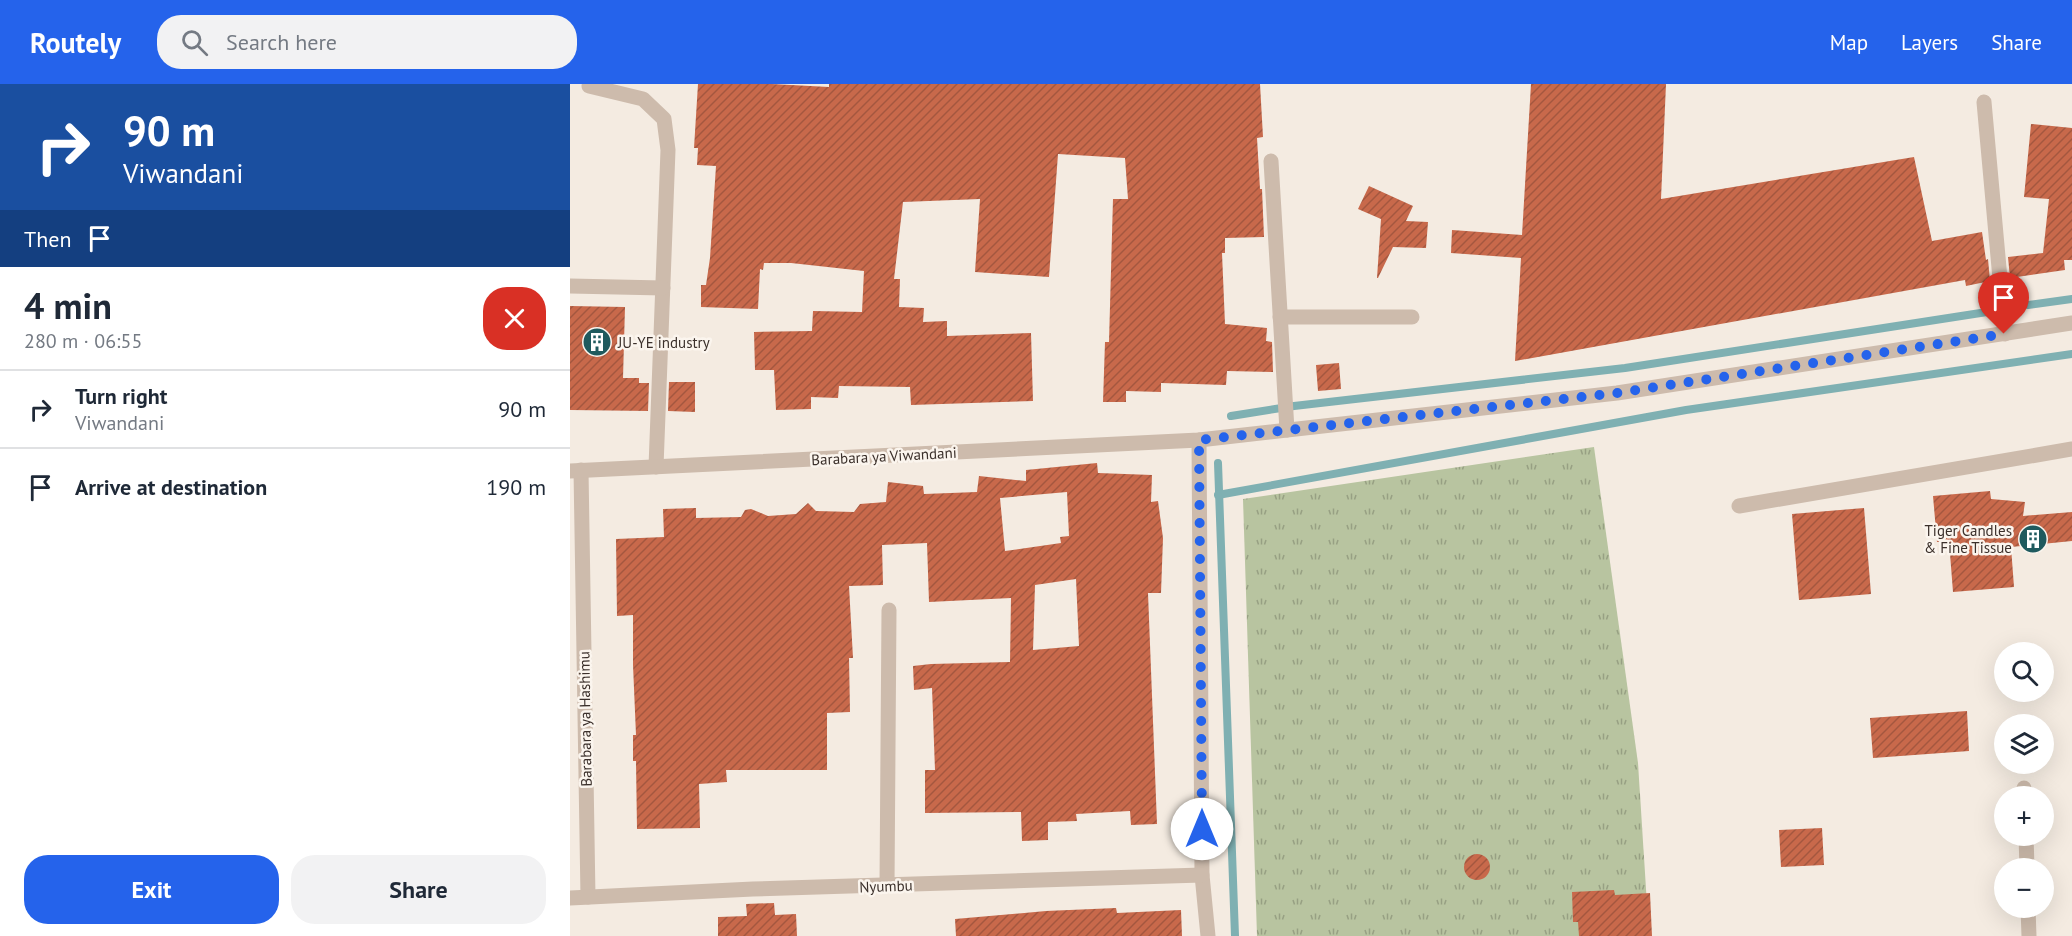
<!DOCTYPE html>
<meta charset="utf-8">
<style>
:root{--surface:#fff;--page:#f2f2f3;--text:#1f2937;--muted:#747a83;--line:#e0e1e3;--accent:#2563eb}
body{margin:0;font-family:"PT Sans",sans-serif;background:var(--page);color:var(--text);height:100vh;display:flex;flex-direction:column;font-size:22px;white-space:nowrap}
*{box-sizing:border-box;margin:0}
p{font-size:20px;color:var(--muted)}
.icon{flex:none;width:33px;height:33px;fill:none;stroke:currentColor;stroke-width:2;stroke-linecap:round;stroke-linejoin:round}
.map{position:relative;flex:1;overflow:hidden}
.drawer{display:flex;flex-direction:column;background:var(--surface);width:570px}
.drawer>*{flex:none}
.guide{background:#1a4fa0;color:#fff;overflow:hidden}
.tools{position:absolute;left:1424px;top:558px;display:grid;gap:12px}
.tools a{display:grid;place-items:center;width:60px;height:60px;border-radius:50%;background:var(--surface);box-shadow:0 6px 24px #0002;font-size:30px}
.pin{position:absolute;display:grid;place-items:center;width:51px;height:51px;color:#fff;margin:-62px -26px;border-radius:50% 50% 50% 0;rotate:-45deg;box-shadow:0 0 6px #0007}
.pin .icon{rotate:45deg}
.me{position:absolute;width:66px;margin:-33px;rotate:0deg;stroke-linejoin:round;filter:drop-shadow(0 0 4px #0008)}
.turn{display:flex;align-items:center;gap:21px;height:126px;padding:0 24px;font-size:27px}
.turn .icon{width:78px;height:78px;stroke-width:2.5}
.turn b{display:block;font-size:42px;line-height:51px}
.then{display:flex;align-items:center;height:57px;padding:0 24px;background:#0003;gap:12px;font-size:22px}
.round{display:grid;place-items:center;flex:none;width:63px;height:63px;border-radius:24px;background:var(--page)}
.summary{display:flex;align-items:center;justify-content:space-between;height:102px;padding:0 24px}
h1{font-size:36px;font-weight:800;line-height:45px}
.action{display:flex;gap:12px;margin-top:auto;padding:12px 24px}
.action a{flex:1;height:69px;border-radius:24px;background:var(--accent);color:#fff;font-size:24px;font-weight:800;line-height:69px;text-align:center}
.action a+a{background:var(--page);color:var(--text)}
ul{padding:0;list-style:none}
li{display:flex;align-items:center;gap:18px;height:78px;padding:0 24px;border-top:2px solid var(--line)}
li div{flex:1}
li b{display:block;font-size:22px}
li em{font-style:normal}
header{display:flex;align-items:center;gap:36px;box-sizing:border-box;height:84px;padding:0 30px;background:var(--accent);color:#fff}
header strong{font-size:28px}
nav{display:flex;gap:33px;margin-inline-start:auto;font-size:21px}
.search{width:420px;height:54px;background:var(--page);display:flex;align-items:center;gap:15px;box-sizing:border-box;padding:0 21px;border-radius:24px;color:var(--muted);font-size:22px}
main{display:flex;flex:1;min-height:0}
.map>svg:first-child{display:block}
</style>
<header>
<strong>Routely</strong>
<div class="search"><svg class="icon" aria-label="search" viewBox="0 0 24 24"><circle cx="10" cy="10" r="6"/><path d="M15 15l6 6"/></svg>Search here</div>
<nav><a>Map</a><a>Layers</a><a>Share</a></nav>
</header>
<main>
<section class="drawer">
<div class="guide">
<div class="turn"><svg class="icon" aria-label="right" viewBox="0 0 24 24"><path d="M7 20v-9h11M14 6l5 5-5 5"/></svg><div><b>90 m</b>Viwandani</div></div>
<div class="then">Then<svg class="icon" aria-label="arrive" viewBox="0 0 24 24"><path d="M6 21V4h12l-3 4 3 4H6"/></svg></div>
</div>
<div class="summary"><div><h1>4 min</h1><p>280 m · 06:55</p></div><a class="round" style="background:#d93025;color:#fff"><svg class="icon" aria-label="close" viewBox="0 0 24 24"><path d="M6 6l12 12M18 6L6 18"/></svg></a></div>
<ul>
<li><svg class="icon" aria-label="right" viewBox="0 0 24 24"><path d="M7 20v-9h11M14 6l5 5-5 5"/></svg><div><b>Turn right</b><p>Viwandani</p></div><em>90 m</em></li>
<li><svg class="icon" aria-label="arrive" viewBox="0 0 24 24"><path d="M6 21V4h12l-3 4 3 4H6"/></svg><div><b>Arrive at destination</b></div><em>190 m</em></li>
</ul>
<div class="action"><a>Exit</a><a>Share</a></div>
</section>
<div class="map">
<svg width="1502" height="852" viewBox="0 0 1502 852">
<defs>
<pattern id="grass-tufts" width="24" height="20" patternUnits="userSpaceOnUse" patternTransform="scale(1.5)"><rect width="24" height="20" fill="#b8c4a0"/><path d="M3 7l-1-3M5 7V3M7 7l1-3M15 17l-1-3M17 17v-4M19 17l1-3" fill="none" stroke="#97a083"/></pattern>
<pattern id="building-hatch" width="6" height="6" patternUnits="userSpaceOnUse" patternTransform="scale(1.5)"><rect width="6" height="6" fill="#c8694b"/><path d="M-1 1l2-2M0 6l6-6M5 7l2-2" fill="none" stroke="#a4573f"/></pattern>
</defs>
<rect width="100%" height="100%" fill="#f4ebe1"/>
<path fill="url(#grass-tufts)" d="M1024 363 1068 679 1079 852H687L673 415Z"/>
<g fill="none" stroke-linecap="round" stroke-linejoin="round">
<g stroke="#7fb0b2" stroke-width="8">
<path d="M1458 221 1502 215"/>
<path d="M661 332 724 322 1055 284 1417 228"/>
<path d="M648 379 665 852"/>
<path d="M648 411 1116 326 1502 270"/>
</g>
</g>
<g fill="url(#building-hatch)" fill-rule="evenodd">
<path d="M128 0H202L259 3V0H690L693 53 687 54 690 105H692L694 153 655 154V169H652L655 240 697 244 696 257 702 258 703 288 657 287 656 301 591 299V308L556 307V318H533L535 258H539L543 115H558L555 74 488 70 479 193 405 188 410 115 333 118 324 195H330L329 223 354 224 353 238 377 237V252L461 249 463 317 341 321 340 303 269 302 268 314 241 313V325L206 326 204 286H185L184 248 242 247 243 227 292 228 294 187 221 179H194L193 186 190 185 188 225 131 223V201H136L140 174 146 82 127 81 128 64H124Z"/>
<path d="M961 0H1096L1091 115 1344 73 1362 157 1412 148 1416 176 1418 175 1420 197 1396 202 1395 196 945 277 951 174 881 169 882 146 952 151Z"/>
<path d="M1461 40 1502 44V176H1494L1495 186 1440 194 1438 173 1473 169 1479 115 1454 113Z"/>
<path d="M799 102 843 122 836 137 858 138 856 164 823 163 808 194H807L811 135 788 125Z"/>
<path d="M0 222 55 223 53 294H69V299H79L78 327 0 326Z"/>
<path d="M769 279 771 305 748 307 746 281Z"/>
<path d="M99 298H125V328L98 327Z"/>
<path d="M527 379 528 389 582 391 581 418 588 417 593 454 591 509H578L587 740 561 741 560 727 506 730 507 737 478 738V756L452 757 451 728 355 729V686H365L362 604 344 606 343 582 361 580 440 578 441 514 359 518 357 459 312 461 313 501 279 502 283 574H279L280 628 257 629V686H156L157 698 129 700 130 744 67 745 66 677H63V651H66L63 581V531L47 532 46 455 94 453 93 425 126 424V434L171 433 175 426 181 425 198 432 226 430 238 419 246 427 284 428 290 420 316 418 318 398 353 402 354 410 407 408 409 392 456 397V386ZM497 408 499 452 490 453 491 459 435 467 430 414ZM506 495 509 562 463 566 465 501Z"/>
<path d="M1420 407 1421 415 1455 418 1453 432 1502 428V457L1441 463 1444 503 1383 508 1379 457 1367 458 1363 412Z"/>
<path d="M1294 424 1301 510 1229 516 1222 430Z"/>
<path d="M1397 627 1399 667 1303 674 1300 634Z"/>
<path d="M1252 744 1254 781 1211 783 1209 746Z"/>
<circle cx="907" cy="783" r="13"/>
<path d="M1044 806 1045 811 1080 809 1082 852H1009L1008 838H1003L1002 808Z"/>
<path d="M204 819 205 831 226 830 227 852H148V833L177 832 176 820Z"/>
<path d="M546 824 547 829 611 826 612 852H386L385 835 476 827Z"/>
</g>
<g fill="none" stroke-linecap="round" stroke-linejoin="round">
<g stroke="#cdbbac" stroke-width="15">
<path d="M19 2 73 15 94 35 98 66 86 383"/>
<path d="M1414 18 1435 250"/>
<path d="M701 77 717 346"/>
<path d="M0 202 93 204"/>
<path d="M710 233H842"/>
<path d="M629 356 632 791 638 852"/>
<path d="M11 386 18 813"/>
<path d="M0 387 629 356 1047 309 1502 239"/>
<path d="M1169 422 1502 365"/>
<path d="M1454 704V712"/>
<path d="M1456 752 1457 784"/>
<path d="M317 802 319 526"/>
<path d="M0 814 183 805 632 791"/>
<path d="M1458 824 1459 852"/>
</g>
</g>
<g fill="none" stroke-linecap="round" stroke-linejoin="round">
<path stroke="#2563eb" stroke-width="10" stroke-dasharray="0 18" d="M632 745 629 356 1047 309 1434 250"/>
</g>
<defs>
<g id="building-disc" transform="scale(1.5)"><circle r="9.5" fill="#1f5a5e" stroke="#fbf5ee"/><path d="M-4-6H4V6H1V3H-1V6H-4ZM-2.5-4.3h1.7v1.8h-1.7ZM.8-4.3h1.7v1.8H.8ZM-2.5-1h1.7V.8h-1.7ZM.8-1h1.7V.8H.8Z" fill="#fff"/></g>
</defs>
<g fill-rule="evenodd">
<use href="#building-disc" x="27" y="258"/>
<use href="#building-disc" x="1463" y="455"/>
</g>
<g text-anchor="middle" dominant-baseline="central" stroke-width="5" stroke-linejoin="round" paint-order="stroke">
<g font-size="15" fill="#3b302b" stroke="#fbf5ee" text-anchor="start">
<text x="48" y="258">JU-YE industry</text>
<text x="1442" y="446" text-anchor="end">Tiger Candles<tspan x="1442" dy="17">&amp; Fine Tissue</tspan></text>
</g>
<g font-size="15" fill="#3b302b" stroke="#fbf5ee">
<text transform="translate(314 372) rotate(-3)">Barabara ya Viwandani</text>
<text transform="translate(15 635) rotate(-91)">Barabara ya Hashimu</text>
<text transform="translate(316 802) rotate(-2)">Nyumbu</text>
</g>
</g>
</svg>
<div class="tools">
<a><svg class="icon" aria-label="search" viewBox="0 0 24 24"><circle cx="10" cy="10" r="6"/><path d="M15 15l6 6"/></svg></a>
<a><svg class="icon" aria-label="layers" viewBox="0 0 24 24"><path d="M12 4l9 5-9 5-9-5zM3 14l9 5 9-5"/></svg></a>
<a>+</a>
<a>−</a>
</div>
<div class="pin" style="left:1434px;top:250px;background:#d93025"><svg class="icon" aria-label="arrive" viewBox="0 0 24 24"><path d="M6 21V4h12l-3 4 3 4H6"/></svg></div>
<svg class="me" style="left:632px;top:745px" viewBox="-20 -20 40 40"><circle r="19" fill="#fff"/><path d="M0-13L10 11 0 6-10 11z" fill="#2563eb"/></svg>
</div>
</main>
